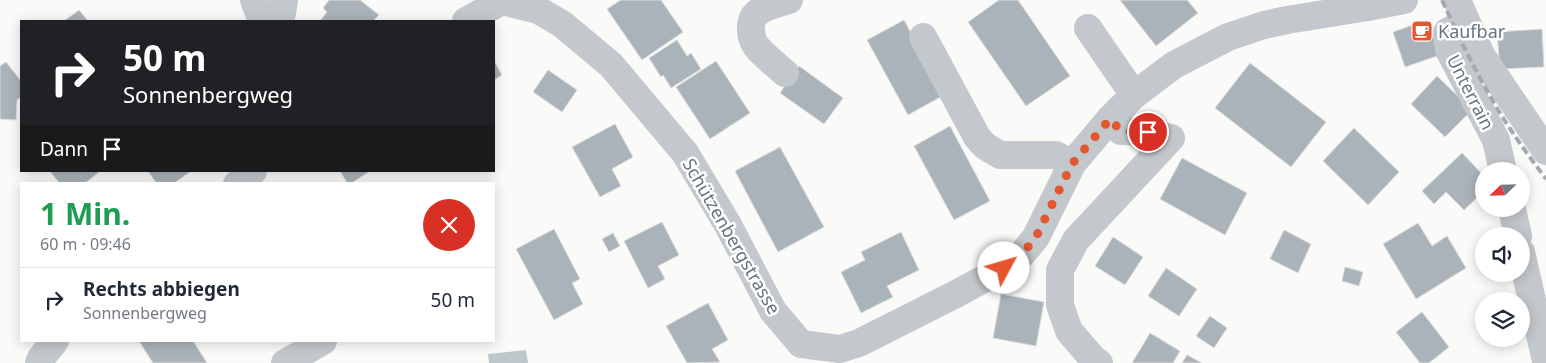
<!DOCTYPE html>
<html lang="de">
<meta charset="utf-8">
<style>
:root{--surface:#fff;--page:#f6f6f7;--text:#1f2937;--muted:#747a83;--line:#e0e1e3}
body{margin:0;font-family:"Noto Sans",sans-serif;background:var(--page);color:var(--text);height:100vh;display:flex;flex-direction:column;font-size:19px;white-space:nowrap}
*{box-sizing:border-box;margin:0}
p{font-size:16px;color:var(--muted)}
.icon{flex:none;width:28px;height:28px;fill:none;stroke:currentColor;stroke-width:2;stroke-linecap:round;stroke-linejoin:round}
.map{position:relative;flex:1;overflow:hidden}
.drawer{position:absolute;left:20px;top:182px;width:475px;height:160px;display:flex;flex-direction:column;background:var(--surface);border-radius:0px;box-shadow:0 2px 12px #0003}
.drawer>*{flex:none}
.guide{position:absolute;left:20px;top:20px;width:475px;height:152px;border-radius:0px;box-shadow:0 2px 12px #0003;background:#202124;color:#fff;overflow:hidden}
.needle{width:32px;rotate:247deg}
.fabs{position:absolute;left:1475px;top:162px;display:grid;gap:10px}
.fabs a{display:grid;place-items:center;width:55px;height:55px;border-radius:50%;background:var(--surface);box-shadow:0 2px 12px #0003;font-size:25px}
.pin{position:absolute;display:grid;place-items:center;width:42px;height:42px;color:#fff;margin:-21px;border:2px solid #fff;border-radius:50%;box-shadow:0 1px 5px #0007}
.me{position:absolute;width:55px;margin:-28px;rotate:51deg;stroke-linejoin:round;filter:drop-shadow(0 0 4px #0008)}
.turn{display:flex;align-items:center;gap:18px;height:105px;padding:0 20px;font-size:22px}
.turn .icon{width:65px;height:65px;stroke-width:2.5}
.turn b{display:block;font-size:35px;line-height:42px}
.then{display:flex;align-items:center;height:48px;padding:0 20px;background:#0003;gap:10px;font-size:19px}
.round{display:grid;place-items:center;flex:none;width:52px;height:52px;border-radius:26px;background:var(--page)}
.head{display:flex;align-items:center;justify-content:space-between;height:85px;padding:0 20px}
h1{font-size:30px;font-weight:700;line-height:38px;color:#1e9e55}
ul{padding:0;list-style:none}
li{display:flex;align-items:center;gap:15px;height:65px;padding:0 20px;border-top:1px solid var(--line)}
li div{flex:1}
li b{display:block;font-size:19px}
li em{font-style:normal}
.map>svg:first-child{display:block}
</style>
<div class="map">
<svg width="1546" height="363" viewBox="0 0 1546 363">
<rect width="100%" height="100%" fill="#fafaf8"/>
<path fill="#bbc7cb" d="M526 350 528 363H489L488 354Z"/>
<g fill="#aab3b9" stroke="#dcdcda">
<path d="M329 0H360L379 15 373 21H320L327 12 323 8Z"/>
<path d="M621 0H661L683 32 642 60 607 9Z"/>
<path d="M999 0H1018L1070 76 1026 106 968 22Z"/>
<path d="M1120 0H1187L1198 13 1156 46Z"/>
<path d="M79 10 88 21H64Z"/>
<path d="M904 20 944 95 908 115 867 40Z"/>
<path d="M1427 20 1440 55 1405 67 1393 32Z"/>
<path d="M1542 29 1544 67 1500 69 1497 32Z"/>
<path d="M677 40 687 56 691 53 701 69 671 88 663 75 661 77 649 58Z"/>
<path d="M494 61 502 75 494 80Z"/>
<path d="M716 61 750 113 710 139 676 87Z"/>
<path d="M6 62 21 81V97L17 100 16 120 0 119V66Z"/>
<path d="M1250 63 1326 122 1291 167 1215 108Z"/>
<path d="M799 66 843 98 824 124 780 93Z"/>
<path d="M548 70 577 90 562 112 533 92Z"/>
<path d="M1437 76 1472 110 1445 137 1411 104Z"/>
<path d="M615 124 633 157 612 169 621 186 600 197 572 147Z"/>
<path d="M950 126 990 201 954 220 914 146Z"/>
<path d="M1354 128 1399 172 1368 205 1323 161Z"/>
<path d="M780 147 824 227 778 252 735 171Z"/>
<path d="M1462 153 1484 176V191L1464 210 1446 192 1434 204 1422 191Z"/>
<path d="M1182 158 1247 193 1225 235 1160 199Z"/>
<path d="M50 171H99V172L84 184H60Z"/>
<path d="M148 171H191L173 184H157Z"/>
<path d="M340 171H370L350 184H348Z"/>
<path d="M662 222 679 255 658 266 665 279 648 288 624 241Z"/>
<path d="M1418 223 1432 246 1447 236 1466 268 1416 299 1383 244Z"/>
<path d="M554 229 580 279 572 283 583 304 554 320 516 249Z"/>
<path d="M1284 230 1311 244 1298 273 1270 259Z"/>
<path d="M901 232 919 270 887 286 893 297 861 313 841 272 865 260 861 252Z"/>
<path d="M613 233 620 246 609 252 602 239Z"/>
<path d="M1113 237 1143 257 1125 285 1095 266Z"/>
<path d="M1345 267 1363 272 1359 286 1342 281Z"/>
<path d="M1166 268 1197 289 1179 316 1148 296Z"/>
<path d="M1001 294 1044 302 1036 346 993 338Z"/>
<path d="M708 303 728 340 712 349 720 362 687 363 666 326Z"/>
<path d="M1422 312 1449 347 1429 363H1420L1396 332Z"/>
<path d="M1210 316 1227 328 1214 348 1196 336Z"/>
<path d="M1150 333 1180 351 1173 363H1132Z"/>
<path d="M139 341H193L207 363H153Z"/>
<path d="M1187 355 1202 363H1182Z"/>
</g>
<g fill="none" stroke-linecap="round" stroke-linejoin="round">
<g stroke="#c3c8cc" stroke-width="28">
<path d="M254 0 262 21"/>
<path d="M1457 0 1481 55 1546 151"/>
<path d="M263 21 282 13 284 0"/>
<path d="M466 21 502 1 538 10 562 24 611 65 685 153 728 225 773 311 801 344 840 349 859 343 956 294 1004 268 1023 253 1036 237 1072 164 1110 119 1134 95 1174 65 1228 37 1264 25 1287 20 1368 7 1404 0"/>
<path d="M1466 22 1447 32 1449 50 1496 140 1503 171"/>
<path d="M1088 28 1134 95"/>
<path d="M923 37 977 137 985 146 1000 155H1056L1072 164"/>
<path d="M785 73C775 64 764 56 756 46 750 37 748 20 757 13 762 8 782 2 789 0"/>
<path d="M237 184 253 171"/>
<path d="M1512 209 1518 236"/>
<path d="M1521 252 1546 361"/>
<path d="M39 363 41 358 55 341"/>
<path d="M285 363 323 341"/>
<path d="M1099 363 1094 360 1069 331 1060 305V270L1076 240 1171 138 1148 132 1121 131 1110 119"/>
</g>
<path stroke="#a2aab0" stroke-width="4" stroke-dasharray="8 4" stroke-linecap="butt" d="M1442 0C1457 33 1472 65 1490 96 1506 125 1526 152 1546 179"/>
</g>
<g fill="none" stroke-linecap="round" stroke-linejoin="round">
<path stroke="#e4572e" stroke-width="9" stroke-dasharray="0 16.2" d="M1004 268 1023 253 1036 237 1072 164 1110 119 1121 131 1148 132"/>
</g>
<defs>
<g id="cafe-square" transform="scale(1.125)"><rect x="-9" y="-9" width="18" height="18" rx="4" fill="#e4572e" stroke="#fff"/><path d="M-5.5-4.5H6V0H3Q3 3.5 0 3.5H-2.5Q-5.5 3.5-5.5 0ZM3-3.2v2h1.7v-2ZM-6 4.5H4V6H-6Z" fill="#fff"/></g>
</defs>
<g fill-rule="evenodd">
<use href="#cafe-square" x="1422" y="31"/>
</g>
<g text-anchor="middle" dominant-baseline="central" stroke-width="5" stroke-linejoin="round" paint-order="stroke">
<g font-size="18" fill="#657683" stroke="#fff" text-anchor="start">
<text x="1438" y="31">Kaufbar</text>
</g>
<g font-size="18" fill="#657683" stroke="#fff">
<text transform="translate(1471 92) rotate(63)">Unterrain</text>
<text transform="translate(732 236) rotate(60)">Schützenbergstrasse</text>
</g>
</g>
</svg>
<div class="fabs">
<a><svg class="needle" viewBox="-14 -14 28 28"><path d="M0-13l5 13h-10z" fill="#e53935"/><path d="M0 13l5-13h-10z" fill="#747a83"/></svg></a>
<a><svg class="icon" aria-label="sound" viewBox="0 0 24 24"><path d="M4 9h4l5-4v14l-5-4H4zM17 9q2 3 0 6"/></svg></a>
<a><svg class="icon" aria-label="layers" viewBox="0 0 24 24"><path d="M12 4l9 5-9 5-9-5zM3 14l9 5 9-5"/></svg></a>
</div>
<div class="pin" style="left:1148px;top:132px;background:#d93025"><svg class="icon" aria-label="arrive" viewBox="0 0 24 24"><path d="M6 21V4h12l-3 4 3 4H6"/></svg></div>
<svg class="me" style="left:1004px;top:268px" viewBox="-20 -20 40 40"><circle r="19" fill="#fff"/><path d="M0-13L10 11 0 6-10 11z" fill="#e4572e"/></svg>
<div class="guide">
<div class="turn"><svg class="icon" aria-label="right" viewBox="0 0 24 24"><path d="M7 20v-9h11M14 6l5 5-5 5"/></svg><div><b>50 m</b>Sonnenbergweg</div></div>
<div class="then">Dann<svg class="icon" aria-label="arrive" viewBox="0 0 24 24"><path d="M6 21V4h12l-3 4 3 4H6"/></svg></div>
</div>
<section class="drawer">
<div class="head"><div><h1>1 Min.</h1><p>60 m · 09:46</p></div><a class="round" style="background:#d93025;color:#fff"><svg class="icon" aria-label="close" viewBox="0 0 24 24"><path d="M6 6l12 12M18 6L6 18"/></svg></a></div>
<ul>
<li><svg class="icon" aria-label="right" viewBox="0 0 24 24"><path d="M7 20v-9h11M14 6l5 5-5 5"/></svg><div><b>Rechts abbiegen</b><p>Sonnenbergweg</p></div><em>50 m</em></li>
</ul>
</section>
</div>
